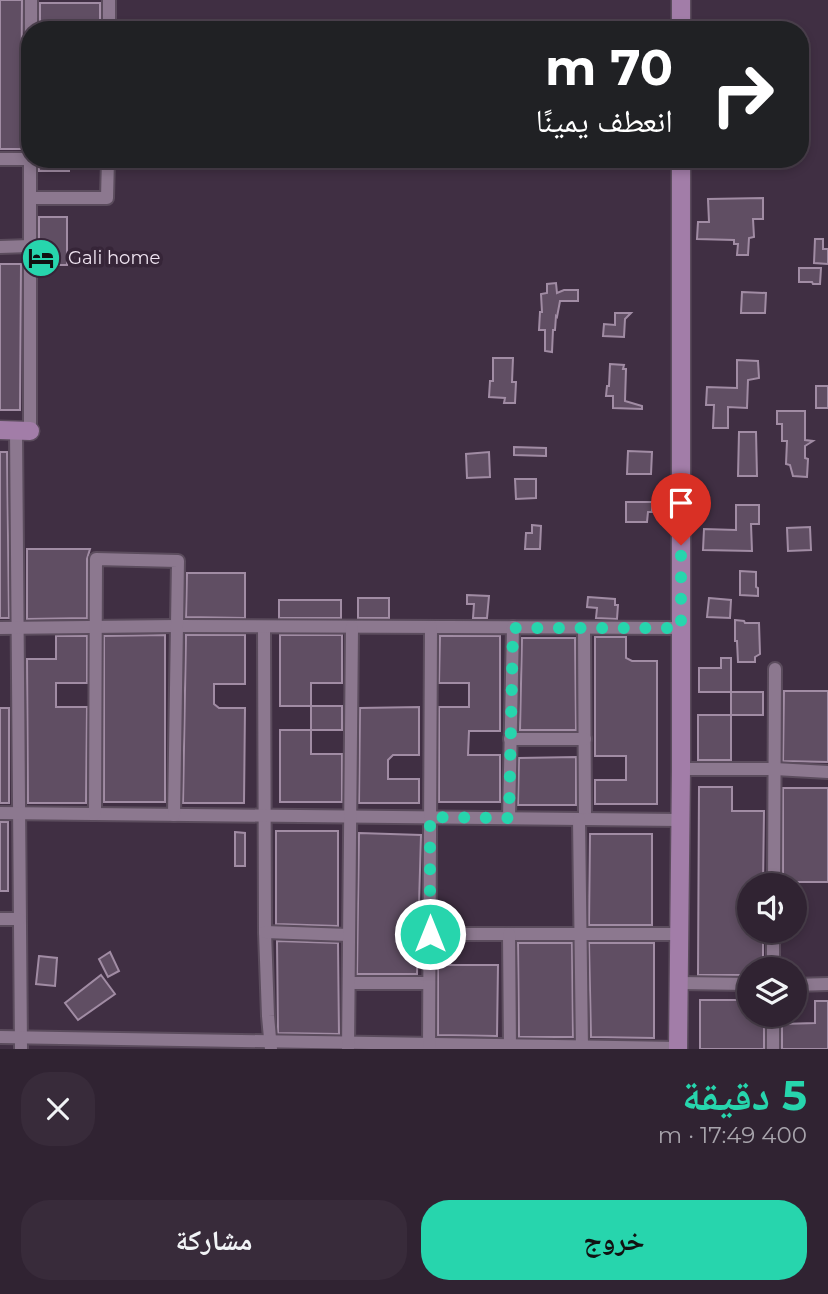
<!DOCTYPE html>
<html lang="ar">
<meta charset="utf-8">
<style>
:root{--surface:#302332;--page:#382b3a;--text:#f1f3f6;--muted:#a8a4ac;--line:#4b404d;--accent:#27d5ad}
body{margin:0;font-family:Montserrat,"Noto Naskh Arabic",sans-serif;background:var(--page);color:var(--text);direction:rtl;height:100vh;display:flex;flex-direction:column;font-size:26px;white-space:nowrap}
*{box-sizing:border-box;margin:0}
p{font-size:23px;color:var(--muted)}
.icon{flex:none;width:38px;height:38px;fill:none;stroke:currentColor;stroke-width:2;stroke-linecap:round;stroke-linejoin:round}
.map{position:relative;height:1049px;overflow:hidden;direction:ltr}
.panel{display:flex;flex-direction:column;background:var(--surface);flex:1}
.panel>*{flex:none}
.banner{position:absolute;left:21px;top:21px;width:788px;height:147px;border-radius:28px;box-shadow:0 4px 10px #0003,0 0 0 2px var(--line);direction:rtl;background:#202124;color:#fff;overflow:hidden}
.controls{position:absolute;left:737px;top:873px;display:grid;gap:14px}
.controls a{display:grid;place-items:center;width:70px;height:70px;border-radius:50%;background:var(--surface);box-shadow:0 4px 10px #0003,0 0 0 2px var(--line);font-size:35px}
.pin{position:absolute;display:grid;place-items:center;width:60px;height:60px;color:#fff;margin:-72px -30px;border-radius:50% 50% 50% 0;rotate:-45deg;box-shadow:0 0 7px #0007}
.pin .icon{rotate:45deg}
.me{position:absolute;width:77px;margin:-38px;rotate:0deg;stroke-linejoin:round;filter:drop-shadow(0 0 5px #0008)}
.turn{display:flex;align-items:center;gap:24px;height:147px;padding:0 21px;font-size:32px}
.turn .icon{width:91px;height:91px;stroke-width:2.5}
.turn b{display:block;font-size:49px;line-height:60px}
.round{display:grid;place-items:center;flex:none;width:74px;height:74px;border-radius:28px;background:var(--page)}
.head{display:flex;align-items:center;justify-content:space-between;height:119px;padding:0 21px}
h1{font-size:42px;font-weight:700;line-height:52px;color:var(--accent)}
.primary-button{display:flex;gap:14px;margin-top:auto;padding:14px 21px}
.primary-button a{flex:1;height:80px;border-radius:28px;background:var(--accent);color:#111;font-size:28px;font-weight:700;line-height:80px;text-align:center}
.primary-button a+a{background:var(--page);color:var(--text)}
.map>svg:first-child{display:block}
</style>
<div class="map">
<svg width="828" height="1049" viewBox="0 0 828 1049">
<rect width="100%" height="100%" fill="#402f43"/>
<g fill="#604e63" stroke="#a18ca4" stroke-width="2">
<path d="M0 0H22L21 149H0Z"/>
<rect x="40" y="3" width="60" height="27"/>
<rect x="39" y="159" width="30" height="12"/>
<path d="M763 198V219H753L754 237 749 238 748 255H737L738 244H734V240L697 239 698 222H709L708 199Z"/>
<rect x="39" y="217" width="28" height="48"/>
<path d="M815 239H823V249H828V264L814 263Z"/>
<path d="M0 264H21L20 410H0Z"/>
<path d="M799 268H821L820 284H813L812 282H799Z"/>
<path d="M556 283 557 293 564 290H578V301H560L557 317 556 316 555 330H553L552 352 545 351V330H539L540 312H542L541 294 547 293V284Z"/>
<path d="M742 292 766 293 765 313H741Z"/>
<path d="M615 313H631L625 319 624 337 603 336 604 324 615 325Z"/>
<path d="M493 358H513L512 382H516L515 403H504L505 398 489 397 490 381H493Z"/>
<path d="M737 360 758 361 759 378 748 380 747 408 728 407V428H713L714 405H706L707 387 737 388Z"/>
<path d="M610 364 624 365 623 369H626L625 401 642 406V409L613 408V396H606L607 386H609Z"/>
<rect x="816" y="386" width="12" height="22"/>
<path d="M777 411H805V440L813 441 805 446V458L808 459 807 477 793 476 790 465 786 464 787 441H782V424H777Z"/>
<path d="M739 432H756L757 476H738Z"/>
<path d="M514 447 546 448V456L514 455Z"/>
<path d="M628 451 652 452 651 474H627Z"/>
<path d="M0 452H7L9 618H0Z"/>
<path d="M489 452 490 477 467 478 466 454Z"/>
<path d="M515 479H536V498L516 499Z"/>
<path d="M626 502H652V512H648L647 522H626Z"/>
<path d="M736 505H759V524H751L752 551 703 550 704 529 736 530Z"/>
<path d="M532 525 541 526 540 549H525L526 533H532Z"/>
<path d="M810 527 811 550 788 551 787 528Z"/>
<path d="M27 549H90L87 559V618L27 619Z"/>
<path d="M740 571 756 572V587L758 588V596L740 595Z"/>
<path d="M187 573H245V618L186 617Z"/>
<path d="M467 595 489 596 487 618H473L474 604H467Z"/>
<path d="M588 597 615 599V605H618L617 619 596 618 597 608 587 607Z"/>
<rect x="358" y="598" width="31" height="20"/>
<path d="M709 598 731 600 730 618 707 617Z"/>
<rect x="279" y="600" width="62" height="18"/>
<path d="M735 620 744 621 745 623H759L760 654 755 657V662H738L737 641H735Z"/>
<path d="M165 635V802H104V636Z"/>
<path d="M186 635H245V684H214V704L219 708H245L244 803H183Z"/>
<path d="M280 635H342V683H311V706H280Z"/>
<path d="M56 636H87V683H56V707H87L86 803H28L27 659H56Z"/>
<path d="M440 636H500V731H469L468 755H500V802H439V707H469V683H439Z"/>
<path d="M595 637H626V658L632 661H657V804H595V780H626V756H595Z"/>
<path d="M522 638H575L576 730H520Z"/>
<path d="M721 658H731V692H699V668H721Z"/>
<path d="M784 691H828V762L783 761Z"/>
<rect x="731" y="692" width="32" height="23"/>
<rect x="311" y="706" width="31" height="24"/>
<path d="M419 707V755H393L388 760V779H419V803H359L360 708Z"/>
<rect x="0" y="708" width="9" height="95"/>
<rect x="698" y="715" width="33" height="45"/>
<path d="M280 730H311V754H342V802H280Z"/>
<path d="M576 757V805H518L519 758Z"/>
<path d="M699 787H732V811H764L763 886H749V931H763V970H749V975H698Z"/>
<rect x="783" y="788" width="45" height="94"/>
<rect x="0" y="822" width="8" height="69"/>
<path d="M276 831H338V926L276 924Z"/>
<path d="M235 832 245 833V866H235Z"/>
<path d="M359 833 421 835 417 974H357Z"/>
<path d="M590 834H652V925H589Z"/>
<path d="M277 941 338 943 339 1034 278 1033Z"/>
<path d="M518 943H572L573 1037H519Z"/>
<path d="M589 943H654V1038L591 1037Z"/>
<path d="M110 952 119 971 108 977 99 959Z"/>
<path d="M39 956 57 958 55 986 36 984Z"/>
<path d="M438 965H498L497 1036 438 1035Z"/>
<path d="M101 975 115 994 78 1020 65 1003Z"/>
<path d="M700 1000H749V1015H764V1049H700Z"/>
<path d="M815 1001H828V1049H782V1024L815 1023Z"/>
</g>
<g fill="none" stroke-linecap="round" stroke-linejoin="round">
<g stroke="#5b4c5d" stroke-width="16">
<g id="street">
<path d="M31 30V0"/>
<path d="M109 30V0"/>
<path d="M0 159H30"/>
<path d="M30 198H107L108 159"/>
<path d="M0 247 30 246"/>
<path d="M16 430 21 1049"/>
<path d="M30 431V159"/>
<path d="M264 627 265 932 268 1016 271 1049"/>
<path d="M0 628 177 626 681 628"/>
<path d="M584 628 585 819"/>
<path d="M510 739H585"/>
<path d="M681 769H775L828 772"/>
<path d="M0 813 680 820"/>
<path d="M95 814 96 559 178 561 174 815"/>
<path d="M509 818 513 627"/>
<path d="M579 819 582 1049"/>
<path d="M774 886 775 669"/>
<path d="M0 919H19"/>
<path d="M265 932 349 935"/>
<path d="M430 934H680"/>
<path d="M509 934 510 1049"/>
<path d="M773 970V931"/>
<path d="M349 983H429"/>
<path d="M680 983 749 984"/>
<path d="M794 985 828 984"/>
<path d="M0 1037 678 1048"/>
<path d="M348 1049 352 627"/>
<path d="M429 1049 431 627"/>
<path d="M773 1049V1015"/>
</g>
</g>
<g stroke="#5b4c5d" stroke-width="21">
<g id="secondary">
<path d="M681 30V0"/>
<path d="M0 430 30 431"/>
<path d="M678 1049 681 769V159"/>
</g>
</g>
<use href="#street" stroke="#8c788f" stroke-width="12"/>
<use href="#secondary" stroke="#a27da8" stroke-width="18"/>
</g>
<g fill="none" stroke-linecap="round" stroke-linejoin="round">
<path stroke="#27d5ad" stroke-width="12" stroke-dasharray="0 21.6" d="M430 934V817L509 818 513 628H681V545"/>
</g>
<defs>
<g id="hotel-disc" transform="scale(2.0125)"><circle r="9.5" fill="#27d5ad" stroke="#362538"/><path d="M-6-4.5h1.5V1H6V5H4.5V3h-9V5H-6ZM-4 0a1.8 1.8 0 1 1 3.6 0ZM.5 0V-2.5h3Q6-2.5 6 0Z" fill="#111"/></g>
</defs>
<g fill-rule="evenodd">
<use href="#hotel-disc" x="41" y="258"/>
</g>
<g text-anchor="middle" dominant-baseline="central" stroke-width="7" stroke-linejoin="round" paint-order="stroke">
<g font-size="18" fill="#f0e5f2" stroke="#362538" text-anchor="start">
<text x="68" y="258">Gali home</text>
</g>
</g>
</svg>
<div class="controls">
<a><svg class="icon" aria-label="sound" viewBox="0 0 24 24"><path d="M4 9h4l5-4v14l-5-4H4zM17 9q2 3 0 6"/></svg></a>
<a><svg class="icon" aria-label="layers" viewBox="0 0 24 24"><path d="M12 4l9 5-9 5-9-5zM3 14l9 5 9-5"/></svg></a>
</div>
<div class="pin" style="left:681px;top:545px;background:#d93025"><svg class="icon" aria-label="arrive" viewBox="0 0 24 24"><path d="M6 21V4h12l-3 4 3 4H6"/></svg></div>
<svg class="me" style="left:430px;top:934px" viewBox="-20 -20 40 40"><circle r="17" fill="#27d5ad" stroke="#fff" stroke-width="3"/><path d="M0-11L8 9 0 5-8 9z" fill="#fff"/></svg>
<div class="banner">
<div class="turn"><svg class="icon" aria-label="right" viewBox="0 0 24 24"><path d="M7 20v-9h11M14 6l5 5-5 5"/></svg><div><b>70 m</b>انعطف يمينًا</div></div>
</div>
</div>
<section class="panel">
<div class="head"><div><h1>5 دقيقة</h1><p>400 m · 17:49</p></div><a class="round"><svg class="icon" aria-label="close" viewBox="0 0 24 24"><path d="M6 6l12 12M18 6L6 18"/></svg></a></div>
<div class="primary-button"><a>خروج</a><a>مشاركة</a></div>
</section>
